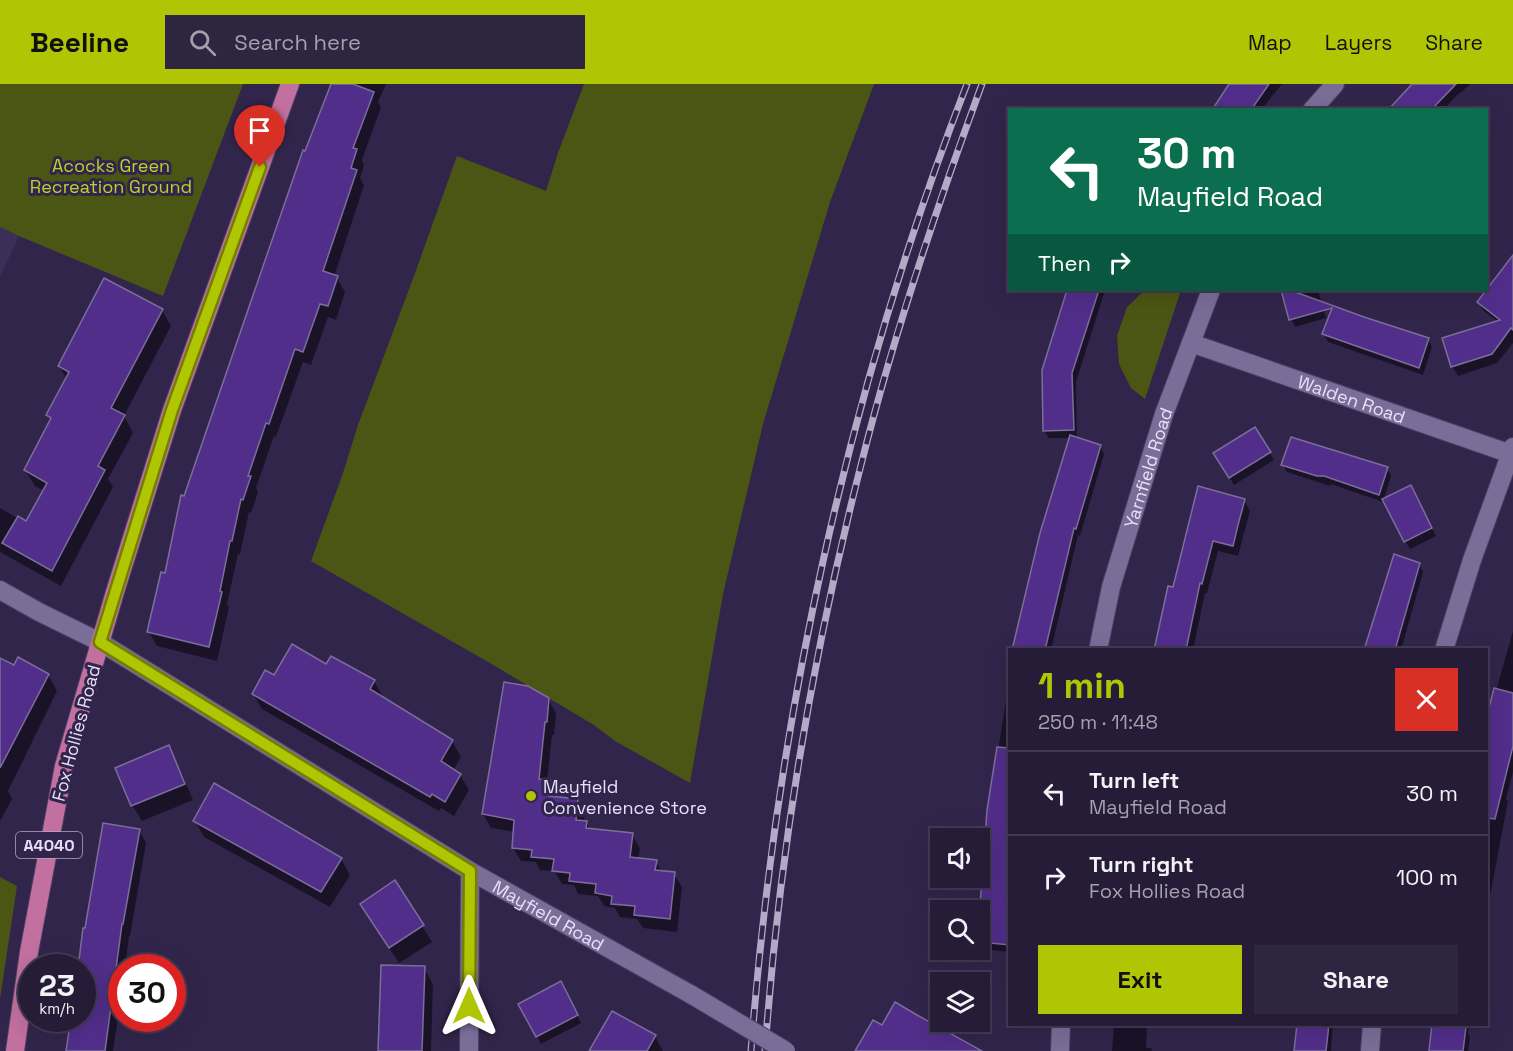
<!DOCTYPE html>
<meta charset="utf-8">
<style>
:root{--surface:#261c38;--page:#2e2540;--text:#f1f3f6;--muted:#a4a1ae;--line:#423a53;--accent:#b0c503}
body{margin:0;font-family:"Space Grotesk",sans-serif;background:var(--page);color:var(--text);height:100vh;display:flex;flex-direction:column;font-size:22px;white-space:nowrap}
*{box-sizing:border-box;margin:0}
p{font-size:20px;color:var(--muted)}
.icon{flex:none;width:33px;height:33px;fill:none;stroke:currentColor;stroke-width:2;stroke-linecap:round;stroke-linejoin:round}
.map{position:relative;flex:1;overflow:hidden}
.side{position:absolute;left:1008px;top:564px;width:480px;height:378px;display:flex;flex-direction:column;background:var(--surface);border-radius:0px;box-shadow:0 6px 24px #0002,0 0 0 2px var(--line)}
.side>*{flex:none}
.hud{position:absolute;left:1008px;top:24px;width:480px;height:183px;border-radius:0px;box-shadow:0 6px 24px #0002,0 0 0 2px var(--line);background:#0b6e4f;color:#fff;overflow:hidden}
.fabs{position:absolute;left:930px;top:744px;display:grid;gap:12px}
.fabs a{display:grid;place-items:center;width:60px;height:60px;border-radius:0px;background:var(--surface);box-shadow:0 6px 24px #0002,0 0 0 2px var(--line);font-size:30px}
.speed{position:absolute;left:18px;top:870px;display:flex;gap:12px;font-size:30px;font-weight:700;text-align:center}
.speed>*{display:grid;place-content:center;width:78px;height:78px;border-radius:50%;background:var(--surface);box-shadow:0 6px 24px #0002,0 0 0 2px var(--line);line-height:1}
.speed small{font-size:15px;font-weight:400}
.speed .limit{border:9px solid #d22;background:#fff;color:#111}
.pin{position:absolute;display:grid;place-items:center;width:51px;height:51px;color:#fff;margin:-62px -26px;border-radius:50% 50% 50% 0;rotate:-45deg;box-shadow:0 0 6px #0007}
.pin .icon{rotate:45deg}
.me{position:absolute;width:66px;margin:-33px;rotate:0deg;stroke-linejoin:round;filter:drop-shadow(0 0 4px #0008)}
.turn{display:flex;align-items:center;gap:21px;height:126px;padding:0 30px;font-size:27px}
.turn .icon{width:78px;height:78px;stroke-width:2.5}
.turn b{display:block;font-size:42px;line-height:51px}
.then{display:flex;align-items:center;height:57px;padding:0 30px;background:#0003;gap:12px;font-size:22px}
.round{display:grid;place-items:center;flex:none;width:63px;height:63px;border-radius:0px;background:var(--page)}
.head{display:flex;align-items:center;justify-content:space-between;height:102px;padding:0 30px}
h1{font-size:36px;font-weight:700;line-height:45px;color:var(--accent)}
.primary-button{display:flex;gap:12px;margin-top:auto;padding:12px 30px}
.primary-button a{flex:1;height:69px;border-radius:0px;background:var(--accent);color:#111;font-size:24px;font-weight:700;line-height:69px;text-align:center}
.primary-button a+a{background:var(--page);color:var(--text)}
ul{padding:0;list-style:none}
li{display:flex;align-items:center;gap:18px;height:84px;padding:0 30px;border-top:2px solid var(--line)}
li div{flex:1}
li b{display:block;font-size:22px}
li em{font-style:normal}
header{display:flex;align-items:center;gap:36px;box-sizing:border-box;height:84px;padding:0 30px;background:var(--accent);color:#111}
header strong{font-size:28px}
nav{display:flex;gap:33px;margin-inline-start:auto;font-size:21px}
.search{width:420px;height:54px;background:var(--page);display:flex;align-items:center;gap:15px;box-sizing:border-box;padding:0 21px;border-radius:0px;color:var(--muted);font-size:22px}
.map>svg:first-child{display:block}
</style>
<header>
<strong>Beeline</strong>
<div class="search"><svg class="icon" aria-label="search" viewBox="0 0 24 24"><circle cx="10" cy="10" r="6"/><path d="M15 15l6 6"/></svg>Search here</div>
<nav><a>Map</a><a>Layers</a><a>Share</a></nav>
</header>
<div class="map">
<svg width="1513" height="967" viewBox="0 0 1513 967">
<rect width="100%" height="100%" fill="#32254b"/>
<path fill="#3c2e59" d="M0 143 19 152 0 193Z"/>
<g fill="#4c5614">
<path d="M0 0H243L163 212 19 152 0 143Z"/>
<path d="M584 0H874L830 118 763 340 723 510 690 699 615 657 594 641 490 579 311 477 342 392 358 341 414 192 457 72 546 107 558 69Z"/>
<path d="M1145 206H1181L1145 315 1131 304 1119 280 1117 252 1127 223Z"/>
<path d="M0 793 17 802 0 915Z"/>
</g>
<g fill="#0007">
<path d="M332 0H386L378 18 381 23 362 76 364 81 360 94 364 101 334 193 337 194 345 208 336 236 328 233 311 281 303 278 276 353 274 352 256 404 258 408 251 429 249 428 240 470H238L227 520 229 523 217 577 157 562 149 548 166 491 185 414 306 69Z"/>
<path d="M1231 0H1282L1261 26H1214Z"/>
<path d="M1414 0H1471L1456 12 1443 26H1390Z"/>
<path d="M1513 193V259L1497 279 1458 292 1452 282 1498 238 1484 227 1478 218Z"/>
<path d="M1069 206H1105L1076 298 1077 355 1100 362 1104 370 1080 452 1078 451 1051 566H1014L1071 354H1049L1044 347 1043 286Z"/>
<path d="M1282 206H1318L1326 234 1295 243 1291 235Z"/>
<path d="M162 226 171 242 124 332 133 349 108 395 113 403 61 502 0 468V424L26 439 44 407 35 402 25 386 51 338 47 331 67 296 59 282Z"/>
<path d="M1324 250 1428 255 1432 263 1423 291 1328 258Z"/>
<path d="M1254 345 1274 376 1234 401 1215 369Z"/>
<path d="M1283 381 1387 384 1391 392 1383 418 1331 400 1330 402 1287 388Z"/>
<path d="M1415 411 1436 452 1410 465 1405 457Z"/>
<path d="M1244 416 1250 427 1238 472 1218 467 1207 509H1205L1193 566H1156L1174 505Z"/>
<path d="M1419 480 1423 488 1401 566H1365Z"/>
<path d="M1513 547V688L1506 715 1508 717 1486 833V642Z"/>
<path d="M0 576 14 583 48 591 57 607 8 707 12 715 0 737Z"/>
<path d="M327 582 374 597 383 613 452 657 461 673 453 687 460 691 469 706 454 732 441 724 439 727 262 625 253 610 275 593Z"/>
<path d="M1010 591V868L982 865 980 860V838L990 717Z"/>
<path d="M548 615 556 629 554 651H552L547 697 550 698 557 711V714L577 716 585 729 584 738H586L590 746 632 751 640 764 638 775 656 778 662 788 674 790 682 803 677 848 643 844 637 835 620 833 615 824 604 822 598 812 578 810 574 801 562 800 554 787 540 786 536 778 521 777 513 764 515 748 491 744 483 730Z"/>
<path d="M168 663 177 679 193 716 142 737 132 721 117 684Z"/>
<path d="M195 737 341 775 350 791 330 823 204 753Z"/>
<path d="M139 746 146 759 130 852H129L125 884H122V907L113 967H68L82 934Z"/>
<path d="M395 799 432 858 399 879 371 836Z"/>
<path d="M424 884 433 900 431 967H380Z"/>
<path d="M560 899 581 939 541 960 520 921Z"/>
<path d="M1114 940H1147L1146 964H1151L1152 967H1112Z"/>
<path d="M1298 940H1333L1331 967H1296Z"/>
<path d="M1433 940H1469L1468 950 1470 953 1468 967H1431Z"/>
<path d="M655 952 663 967H597Z"/>
</g>
<g fill="#522e8b" stroke="#7b6e9a" stroke-width="1.5">
<path d="M331 0H353L374 8 353 64 357 65 351 84 357 86 323 187 338 192 328 222 320 220 303 268 295 265 269 340 266 339 248 392H251L243 416 241 415 232 457H230L220 507 222 508 209 563 147 548 161 488 165 489 181 411 184 412 303 66 305 67Z"/>
<path d="M1229 0H1269L1251 26H1212Z"/>
<path d="M1412 0H1456L1431 26H1388Z"/>
<path d="M1513 171V246L1511 244 1492 270 1451 283 1442 254 1500 236 1477 218Z"/>
<path d="M104 194 163 225 111 324 125 331 98 382 105 386 52 487 2 459 18 432 26 437 47 399 24 386 51 334 46 331 69 288 58 282Z"/>
<path d="M1067 206H1099L1072 289 1074 346 1043 347 1042 286Z"/>
<path d="M1281 206H1290L1364 233 1429 254 1419 284 1322 250 1332 224 1289 236Z"/>
<path d="M1255 343 1271 368 1229 394 1213 369Z"/>
<path d="M1070 351 1101 361 1076 445 1074 444 1045 566H1012L1040 449Z"/>
<path d="M1291 353 1388 383 1379 411 1324 392H1317L1281 381Z"/>
<path d="M1411 401 1432 444 1404 458 1382 415Z"/>
<path d="M1198 402 1245 415 1238 441 1233 462 1213 457 1202 500 1200 499 1186 566H1154L1168 502 1173 503Z"/>
<path d="M1394 470 1420 479 1395 566H1364Z"/>
<path d="M292 560 326 580 331 572 375 596 370 605 453 656 441 677 461 690 445 718 432 710 430 713 252 610 265 586 274 591Z"/>
<path d="M18 573 49 590 0 684V574L14 581Z"/>
<path d="M504 598 528 602 549 614 547 638H545L539 695 550 696 549 712 578 715 576 736 587 737 586 744 633 749 630 773 657 776 655 786 675 788 670 835 634 831 635 822 611 820 612 812 595 809 596 800 569 797 570 789 552 787 554 775 531 773 532 766 512 764 514 736 482 730Z"/>
<path d="M1494 604 1513 609V662L1495 735 1486 734V636Z"/>
<path d="M169 661 185 700 131 722 115 684Z"/>
<path d="M997 663 1010 664V861L980 858V821L987 726Z"/>
<path d="M214 699 342 774 321 808 193 737Z"/>
<path d="M103 739 140 745 123 840H122L105 967H66L71 934H82V884H78L83 844H85Z"/>
<path d="M395 796 424 841 389 864 360 820Z"/>
<path d="M381 881 425 882 422 967H378Z"/>
<path d="M561 897 578 931 536 953 518 920Z"/>
<path d="M895 918 917 931 982 967H855L873 936 882 941Z"/>
<path d="M612 927 656 951 647 967H589Z"/>
<path d="M1297 940H1329L1326 967H1294Z"/>
<path d="M1432 940 1466 943 1463 967H1429Z"/>
</g>
<g fill="none" stroke-linecap="round" stroke-linejoin="round">
<g stroke="#4b3f60" stroke-width="20">
<g id="minor">
<path d="M1312 26 1335 0"/>
<path id="s1" d="M1191 259 1511 370"/>
<path id="s2" d="M0 506 39 528 100 558 470 787 692 911"/>
<path id="s3" d="M1098 566 1111 503 1164 330 1211 206"/>
<path d="M1444 566 1472 476 1513 363"/>
<path d="M469 967 470 787"/>
<path d="M1060 967 1061 940"/>
<path d="M1370 967 1372 940"/>
</g>
</g>
<g stroke="#4b3f60" stroke-width="20">
<path id="major" d="M15 967 29 868 64 682 115 508 172 326 290 0"/>
</g>
<use href="#minor" stroke="#7a6e99" stroke-width="18"/>
<use href="#major" stroke="#c270a0" stroke-width="18"/>
<g stroke="#b3aac7" stroke-width="7">
<g id="rail">
<path d="M751 967C776 637 847 309 967 0"/>
<path d="M765 967C779 769 812 573 861 381 893 252 936 125 982 0"/>
</g>
</g>
<use href="#rail" stroke="#32254b" stroke-width="4.5" stroke-dasharray="14" stroke-linecap="butt"/>
<g stroke="#4b3f60" stroke-width="20" stroke-linecap="butt">
<path id="minor-bridge" d="M692 911 786 967"/>
</g>
<use href="#minor-bridge" stroke="#7a6e99" stroke-width="18"/>
</g>
<g fill="none" stroke-linecap="round" stroke-linejoin="round">
<g stroke="#728002" stroke-width="15">
<path id="route" d="M260 83 172 326 100 558 470 787 469 922"/>
</g>
<use href="#route" stroke="#b0c503" stroke-width="10"/>
</g>
<circle fill="#b0c503" stroke="#32254b" stroke-width="2" cx="531" cy="712" r="6"/>
<g text-anchor="middle" dominant-baseline="central" stroke-width="6" stroke-linejoin="round" paint-order="stroke">
<rect fill="#32254b" stroke="#b1a8c5" stroke-width="1.5" x="16" y="748" width="66" height="26" rx="4.5"/>
<g font-size="16" font-weight="bold" fill="#e7e0f9">
<text x="49" y="761">A4040</text>
</g>
<g font-size="18" fill="#bcd12b" stroke="#32254b">
<text x="111" y="81">Acocks Green<tspan x="111" dy="21">Recreation Ground</tspan></text>
</g>
<g font-size="18" fill="#e7e0f9" stroke="#32254b">
<text stroke="none"><textPath href="#s1" startOffset="170">Walden Road</textPath></text>
<text stroke="none"><textPath href="#s3" startOffset="189">Yarnfield Road</textPath></text>
<text transform="translate(76 649) rotate(-75)">Fox Hollies Road</text>
<text stroke="none"><textPath href="#s2" startOffset="638">Mayfield Road</textPath></text>
</g>
<g font-size="18" fill="#e7e0f9" stroke="#32254b" text-anchor="start">
<text x="543" y="702">Mayfield<tspan x="543" dy="21">Convenience Store</tspan></text>
</g>
</g>
</svg>
<div class="fabs">
<a><svg class="icon" aria-label="sound" viewBox="0 0 24 24"><path d="M4 9h4l5-4v14l-5-4H4zM17 9q2 3 0 6"/></svg></a>
<a><svg class="icon" aria-label="search" viewBox="0 0 24 24"><circle cx="10" cy="10" r="6"/><path d="M15 15l6 6"/></svg></a>
<a><svg class="icon" aria-label="layers" viewBox="0 0 24 24"><path d="M12 4l9 5-9 5-9-5zM3 14l9 5 9-5"/></svg></a>
</div>
<div class="speed"><div>23<small>km/h</small></div><div class="limit">30</div></div>
<div class="pin" style="left:260px;top:83px;background:#d93025"><svg class="icon" aria-label="arrive" viewBox="0 0 24 24"><path d="M6 21V4h12l-3 4 3 4H6"/></svg></div>
<svg class="me" style="left:469px;top:922px" viewBox="-20 -20 40 40"><path d="M0-17L14 15 0 8-14 15z" fill="#b0c503" stroke="#fff" stroke-width="4"/></svg>
<div class="hud">
<div class="turn"><svg class="icon" aria-label="left" viewBox="0 0 24 24"><path d="M17 20v-9H6M10 6l-5 5 5 5"/></svg><div><b>30 m</b>Mayfield Road</div></div>
<div class="then">Then<svg class="icon" aria-label="right" viewBox="0 0 24 24"><path d="M7 20v-9h11M14 6l5 5-5 5"/></svg></div>
</div>
<section class="side">
<div class="head"><div><h1>1 min</h1><p>250 m · 11:48</p></div><a class="round" style="background:#d93025;color:#fff"><svg class="icon" aria-label="close" viewBox="0 0 24 24"><path d="M6 6l12 12M18 6L6 18"/></svg></a></div>
<ul>
<li><svg class="icon" aria-label="left" viewBox="0 0 24 24"><path d="M17 20v-9H6M10 6l-5 5 5 5"/></svg><div><b>Turn left</b><p>Mayfield Road</p></div><em>30 m</em></li>
<li><svg class="icon" aria-label="right" viewBox="0 0 24 24"><path d="M7 20v-9h11M14 6l5 5-5 5"/></svg><div><b>Turn right</b><p>Fox Hollies Road</p></div><em>100 m</em></li>
</ul>
<div class="primary-button"><a>Exit</a><a>Share</a></div>
</section>
</div>
